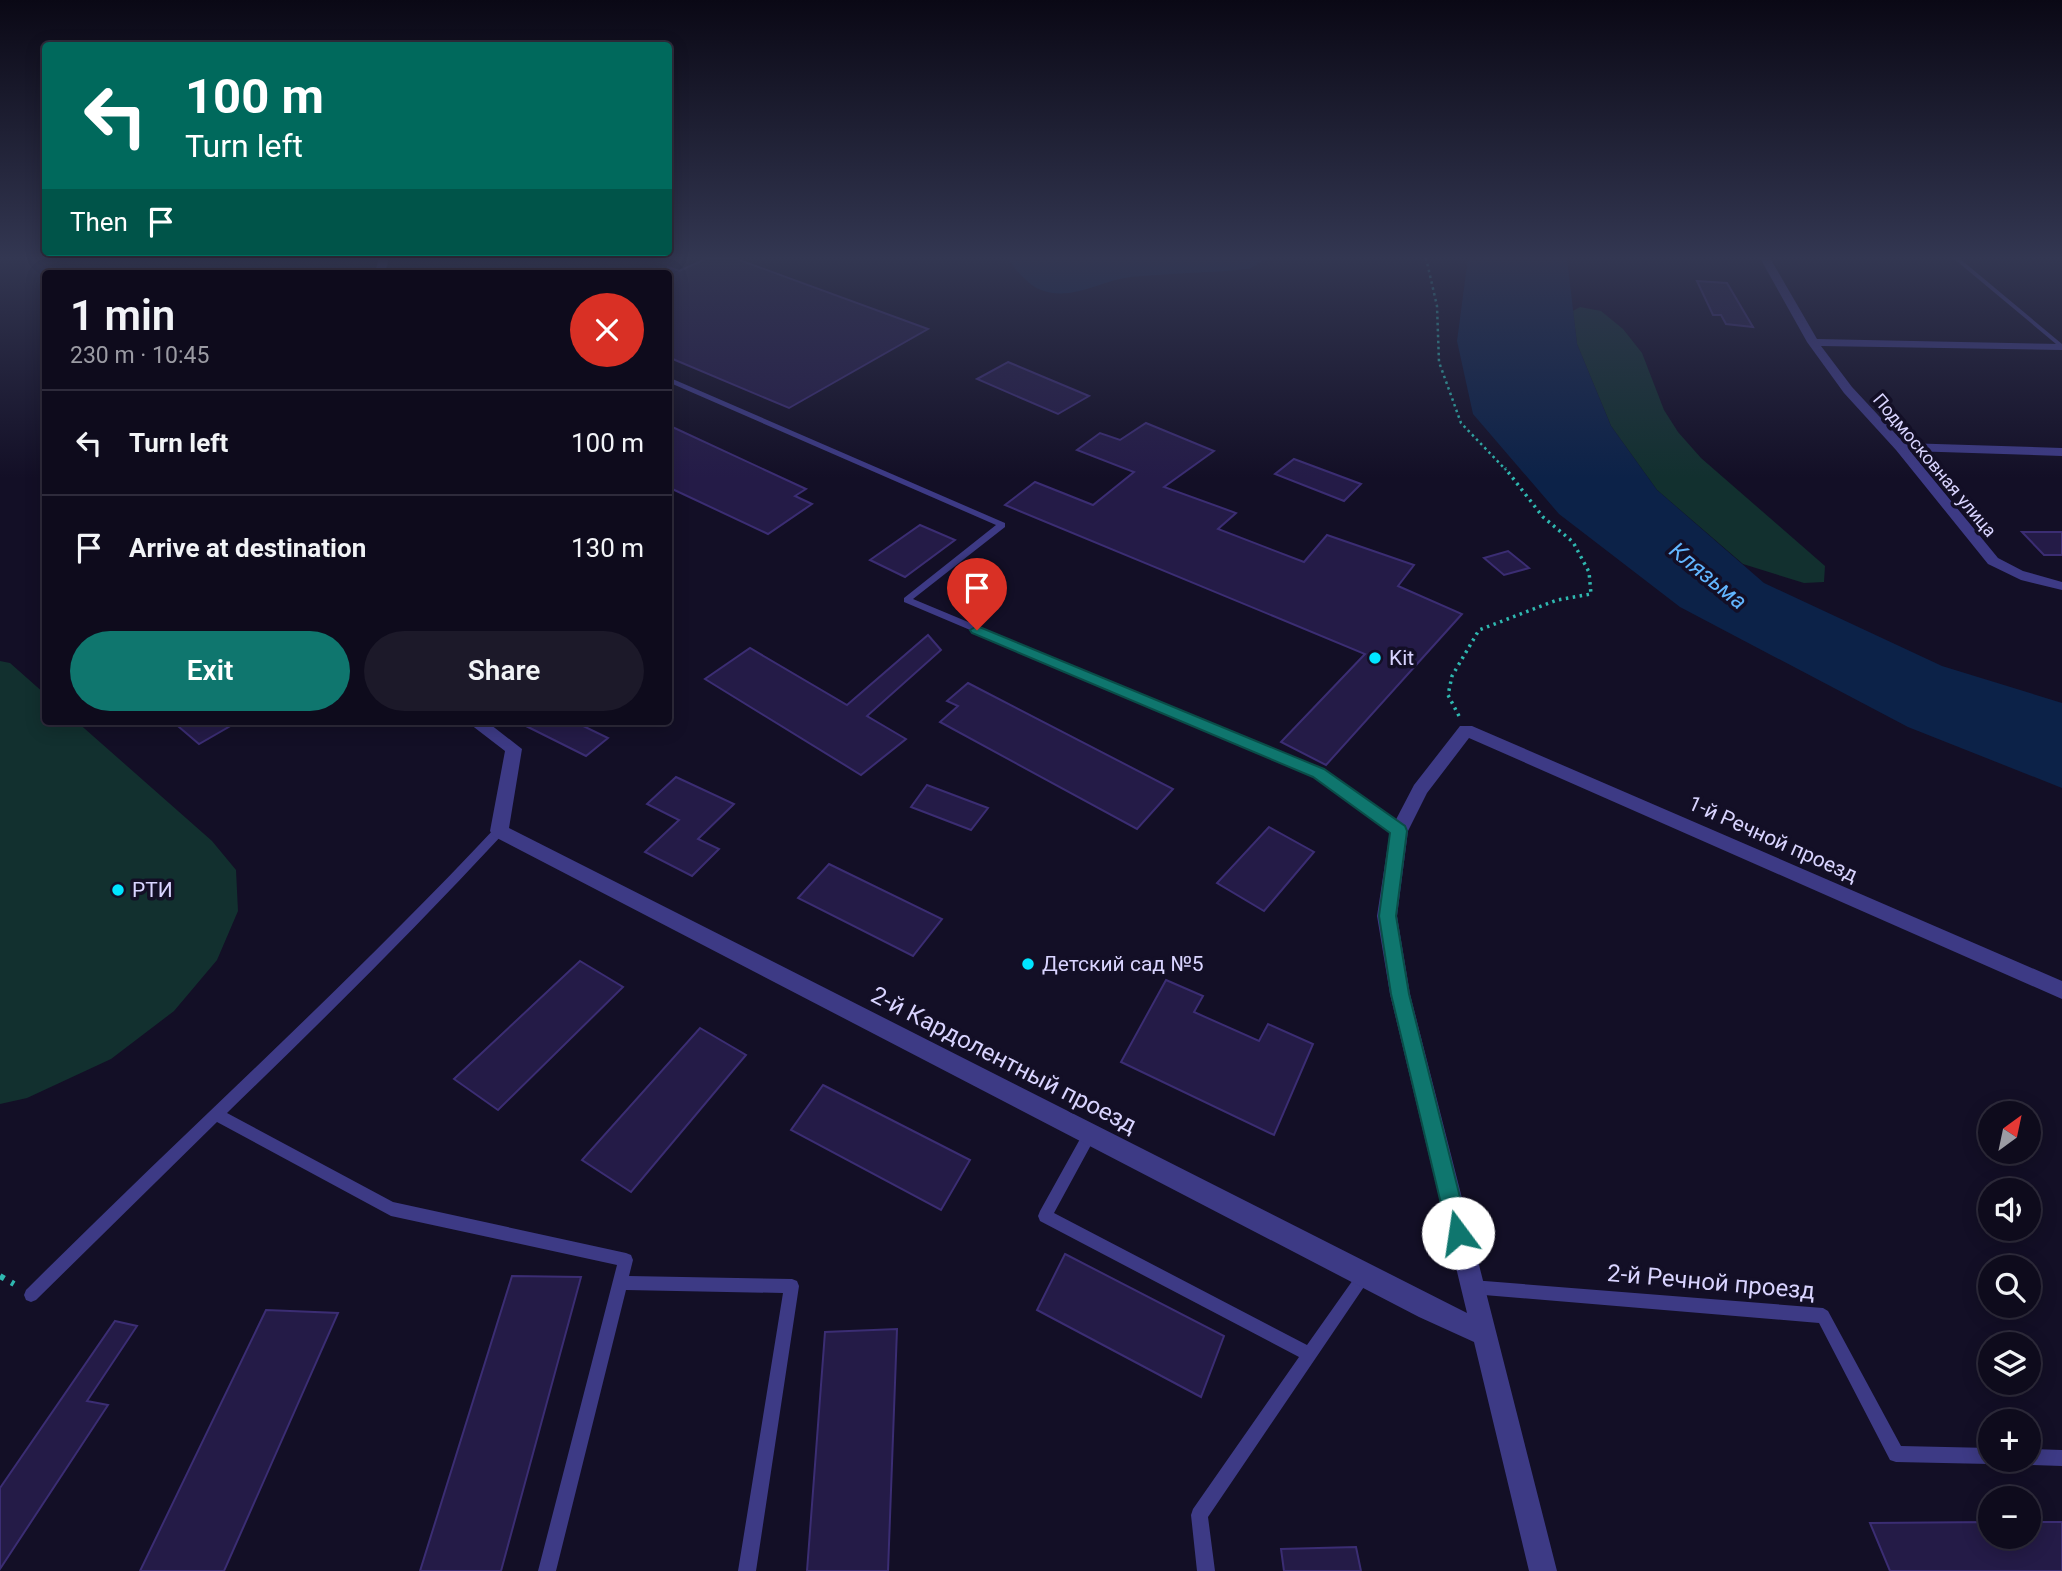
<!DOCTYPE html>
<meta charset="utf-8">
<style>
:root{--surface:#0e0b1c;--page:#1c1929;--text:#f1f3f6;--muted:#9b9ba3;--line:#2e2b3b;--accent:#0f766e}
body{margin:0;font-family:Roboto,sans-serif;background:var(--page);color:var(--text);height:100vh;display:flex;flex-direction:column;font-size:26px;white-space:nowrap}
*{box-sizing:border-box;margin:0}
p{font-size:23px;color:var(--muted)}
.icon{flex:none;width:38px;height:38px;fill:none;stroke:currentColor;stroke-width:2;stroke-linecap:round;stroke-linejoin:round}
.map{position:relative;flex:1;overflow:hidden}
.panel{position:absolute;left:42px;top:270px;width:630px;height:455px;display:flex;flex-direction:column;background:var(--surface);border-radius:7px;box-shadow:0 4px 18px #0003,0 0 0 2px var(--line)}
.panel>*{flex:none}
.guide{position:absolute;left:42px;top:42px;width:630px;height:214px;border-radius:7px;box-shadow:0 4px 18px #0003,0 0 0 2px var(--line);background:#00695c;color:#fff;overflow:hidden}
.needle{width:46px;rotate:33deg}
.tools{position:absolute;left:1978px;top:1101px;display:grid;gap:14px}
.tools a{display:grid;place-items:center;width:63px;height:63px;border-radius:50%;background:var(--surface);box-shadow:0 4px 18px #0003,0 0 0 2px var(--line);font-size:35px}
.pin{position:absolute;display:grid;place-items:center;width:60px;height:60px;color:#fff;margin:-72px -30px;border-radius:50% 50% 50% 0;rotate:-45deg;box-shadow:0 0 7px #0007}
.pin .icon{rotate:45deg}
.me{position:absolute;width:77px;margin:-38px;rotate:346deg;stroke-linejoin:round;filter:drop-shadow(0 0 5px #0008)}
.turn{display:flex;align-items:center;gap:24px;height:147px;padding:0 28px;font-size:32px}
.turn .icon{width:91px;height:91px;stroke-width:2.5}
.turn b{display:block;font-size:49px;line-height:60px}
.then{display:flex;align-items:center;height:66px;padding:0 28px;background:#0003;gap:14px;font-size:26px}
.round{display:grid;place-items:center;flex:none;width:74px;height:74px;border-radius:37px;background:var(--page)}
.headline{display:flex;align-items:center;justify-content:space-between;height:119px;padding:0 28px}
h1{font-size:42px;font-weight:600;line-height:52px}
.cta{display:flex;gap:14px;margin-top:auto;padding:14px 28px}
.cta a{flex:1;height:80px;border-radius:42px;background:var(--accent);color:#fff;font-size:28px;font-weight:600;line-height:80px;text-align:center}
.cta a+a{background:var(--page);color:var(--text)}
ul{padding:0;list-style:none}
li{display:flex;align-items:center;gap:21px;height:105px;padding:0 28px;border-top:2px solid var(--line)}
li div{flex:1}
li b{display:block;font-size:26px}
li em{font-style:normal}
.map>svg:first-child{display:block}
</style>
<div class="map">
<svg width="2062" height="1571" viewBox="0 0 2062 1571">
<rect width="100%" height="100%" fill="#130f26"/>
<g fill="#12302f">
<path d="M1580 307 1601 311 1623 329 1642 353 1664 410 1678 432 1701 458 1825 566 1824 582 1804 583 1743 564 1657 490 1611 426 1577 344 1573 311Z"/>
<path d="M0 661 10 663 45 694 46 721H76L212 841 236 870 238 911 217 960 174 1011 111 1059 27 1098 0 1104Z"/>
</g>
<g fill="#0c2248">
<path d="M1006 258H1266V259L1249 269C1210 273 1170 273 1131 277 1101 280 1072 302 1041 290 1027 285 1016 269 1006 258Z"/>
<path d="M1468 258H1567L1577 344 1611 426 1657 490 1764 583 1942 666 2062 703V788L1908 727 1680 607 1559 514 1473 414 1457 341Z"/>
</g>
<g fill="#241b47" stroke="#3b2d73" stroke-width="2">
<path d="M708 258H734L928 329 789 408 668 357V267L679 271Z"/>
<path d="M1697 281 1727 283 1753 327 1726 324 1721 315H1713Z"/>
<path d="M1008 362 1089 396 1058 414 977 379Z"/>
<path d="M1146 423 1214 451 1164 487 1236 513 1218 529 1304 562 1327 535 1414 565 1398 586 1462 614 1326 765 1281 742 1365 654 1005 505 1035 482 1093 505 1134 472 1077 450 1100 433 1120 440Z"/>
<path d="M668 425 806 489 795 496 812 504 768 534 668 487Z"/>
<path d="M1294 459 1361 484 1344 501 1275 474Z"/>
<path d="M920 525 955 540 905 577 870 560Z"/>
<path d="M2022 532H2062V555H2044Z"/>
<path d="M1508 551 1529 568 1504 575 1484 558Z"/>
<path d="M928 635 941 650 867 716 906 739 861 775 705 679 750 648 847 705Z"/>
<path d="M968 683 1173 789 1137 829 940 722 958 706 947 701Z"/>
<path d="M172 721H239L199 744Z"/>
<path d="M516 721H573L608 738 586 756Z"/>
<path d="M676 777 734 804 698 839 719 849 692 876 645 852 679 820 647 804Z"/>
<path d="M927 785 988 808 971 830 911 807Z"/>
<path d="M1269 827 1314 852 1264 911 1217 883Z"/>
<path d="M829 864 942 919 913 956 798 898Z"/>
<path d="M580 961 623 987 498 1110 454 1079Z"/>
<path d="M1166 980 1203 996 1194 1012 1259 1041 1268 1024 1313 1044 1274 1135 1121 1062Z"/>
<path d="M700 1028 746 1055 631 1192 582 1160Z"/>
<path d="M823 1085 970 1160 941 1210 791 1130Z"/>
<path d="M1065 1254 1224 1336 1201 1397 1037 1310Z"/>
<path d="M512 1276 581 1277 501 1571H420Z"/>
<path d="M266 1310 338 1313 224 1571H140Z"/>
<path d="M115 1321 137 1326 87 1401 108 1405 0 1569V1488Z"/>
<path d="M897 1329 888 1571H807L825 1332Z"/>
<path d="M1990 1522V1536H2028V1522H2062V1571H1890L1870 1523Z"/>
<path d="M1356 1547 1361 1571H1284L1281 1549Z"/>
</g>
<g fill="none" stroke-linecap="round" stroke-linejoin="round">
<path stroke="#2fb8b0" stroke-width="2.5" stroke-dasharray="2.5 3.5" stroke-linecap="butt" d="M1426 258 1437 306 1439 362 1461 423 1506 470"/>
<path stroke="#2fb8b0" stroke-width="3.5" stroke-dasharray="2.5 4.5" stroke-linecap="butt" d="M1459 716 1448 695 1452 676 1479 630 1557 600 1591 594 1589 572 1573 542 1543 517 1505 468"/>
<path stroke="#2fb8b0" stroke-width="6" stroke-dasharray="5 8" stroke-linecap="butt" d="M0 1276 14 1284"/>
<g fill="#3d3a85" fill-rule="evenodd">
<path d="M1953 258H1959L2062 344V349Z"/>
<path d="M668 377 1005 523V527L913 599 1323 770 1403 828 1404 831 1403 834H1395L1315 776 904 602V598L996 525 668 382Z"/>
<path d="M499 827 503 828 504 831 503 834C414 930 321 1022 227 1113L393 1202 626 1253 631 1255 633 1260 629 1276 792 1279 797 1281 799 1286 756 1571H738L783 1293 626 1290 556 1571H538L617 1265 391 1216 217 1122 36 1300 31 1302 26 1300 24 1295 26 1290C181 1135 345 988 495 828Z"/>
<path d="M1090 1128 1095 1130 1097 1134 1054 1213 1307 1345 1360 1270 1365 1268 1370 1270 1372 1275 1208 1517 1215 1571H1197L1191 1515 1193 1509 1299 1357 1040 1221 1038 1216 1040 1211 1085 1130Z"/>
<path d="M1472 1280 1823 1308 1828 1311 1901 1446 1990 1448V1460H1997L1996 1462 1990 1464 1896 1462 1890 1460 1819 1323 1472 1294 1467 1292 1465 1287 1467 1282Z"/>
<path d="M2028 1449 2062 1450V1466L2028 1465 2022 1463 2021 1460H2028Z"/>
</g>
<g fill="#3d3a85" fill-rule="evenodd">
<path d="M379 258H389L385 273H375Z"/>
<path d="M1760 258H1770L1817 339 2062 344V350L1821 346 1852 387 1904 443 2062 448V456L1910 451 1998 558 2023 571 2062 582V590L2021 580 1988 564 1896 450 1844 393 1807 342Z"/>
<path d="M466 721H486L522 749 509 828 1467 1313 1390 994 1377 916 1390 831 1414 785 1460 726H1472L2062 981V999L1469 738 1427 793 1408 831 1397 916 1410 994 1557 1571H1529L1474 1342 1419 1317 493 836 490 831 505 751Z"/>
</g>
</g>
<linearGradient id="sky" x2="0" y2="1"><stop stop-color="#0a0815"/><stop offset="0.54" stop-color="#333752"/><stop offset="1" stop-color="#333752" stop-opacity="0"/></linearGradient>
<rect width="2062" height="478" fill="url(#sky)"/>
<path fill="#0f766e" stroke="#0a4d48" stroke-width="2" d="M977 626 1324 769 1405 826 1407 831 1396 916 1409 994 1469 1233 1466 1241 1458 1244 1451 1241 1448 1233 1391 994 1379 916 1390 833 1313 777 972 633 970 630Z"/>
<g fill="#00e5ff" stroke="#130f26" stroke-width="2.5">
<circle cx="1375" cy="658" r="7"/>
<circle cx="118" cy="890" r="7"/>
<circle cx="1028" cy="964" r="7"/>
</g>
<g text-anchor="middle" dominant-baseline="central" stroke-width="7" stroke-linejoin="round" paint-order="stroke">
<g font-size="18" fill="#d9d4ff" stroke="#130f26">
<text transform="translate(1935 465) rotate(50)">Подмосковная улица</text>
</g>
<g font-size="21" fill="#d9d4ff" stroke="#130f26" text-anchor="start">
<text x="1389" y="658">Kit</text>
<text x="132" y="890">РТИ</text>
<text x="1042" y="964">Детский сад №5</text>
</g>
<g font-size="21" fill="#d9d4ff" stroke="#130f26">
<text transform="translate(1773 839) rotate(24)">1-й Речной проезд</text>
</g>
<g font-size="23" font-style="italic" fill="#62b6ff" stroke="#130f26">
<text transform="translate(1708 576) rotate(39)">Клязьма</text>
</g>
<g font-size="24" fill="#d9d4ff" stroke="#130f26">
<text transform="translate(1004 1060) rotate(27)">2-й Кардолентный проезд</text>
<text transform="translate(1711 1282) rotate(5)">2-й Речной проезд</text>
</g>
</g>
</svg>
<div class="tools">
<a><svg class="needle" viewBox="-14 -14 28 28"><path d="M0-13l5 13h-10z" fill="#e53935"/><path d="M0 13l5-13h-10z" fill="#9b9ba3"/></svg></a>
<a><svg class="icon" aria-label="sound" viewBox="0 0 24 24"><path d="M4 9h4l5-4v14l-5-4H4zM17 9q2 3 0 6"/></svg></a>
<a><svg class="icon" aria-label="search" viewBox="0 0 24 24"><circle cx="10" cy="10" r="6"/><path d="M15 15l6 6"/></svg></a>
<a><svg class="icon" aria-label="layers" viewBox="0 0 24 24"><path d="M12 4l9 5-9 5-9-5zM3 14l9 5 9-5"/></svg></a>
<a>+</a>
<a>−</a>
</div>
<div class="pin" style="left:977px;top:630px;background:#d93025"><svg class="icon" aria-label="arrive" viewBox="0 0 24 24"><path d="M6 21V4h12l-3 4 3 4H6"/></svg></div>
<svg class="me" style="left:1458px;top:1233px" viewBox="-20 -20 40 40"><circle r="19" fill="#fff"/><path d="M0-13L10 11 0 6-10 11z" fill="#0f766e"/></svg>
<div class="guide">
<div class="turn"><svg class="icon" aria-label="left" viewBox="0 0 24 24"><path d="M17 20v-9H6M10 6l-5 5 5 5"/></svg><div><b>100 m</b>Turn left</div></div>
<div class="then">Then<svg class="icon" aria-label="arrive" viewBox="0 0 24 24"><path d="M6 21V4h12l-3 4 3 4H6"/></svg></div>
</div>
<section class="panel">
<div class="headline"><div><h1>1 min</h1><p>230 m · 10:45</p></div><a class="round" style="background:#d93025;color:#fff"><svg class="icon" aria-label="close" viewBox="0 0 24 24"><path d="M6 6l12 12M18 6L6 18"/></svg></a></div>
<ul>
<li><svg class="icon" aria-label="left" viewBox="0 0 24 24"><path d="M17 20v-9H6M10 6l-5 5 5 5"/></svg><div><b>Turn left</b></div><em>100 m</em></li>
<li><svg class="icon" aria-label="arrive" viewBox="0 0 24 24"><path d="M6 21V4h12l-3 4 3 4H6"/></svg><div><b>Arrive at destination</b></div><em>130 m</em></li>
</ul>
<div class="cta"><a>Exit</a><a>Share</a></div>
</section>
</div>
